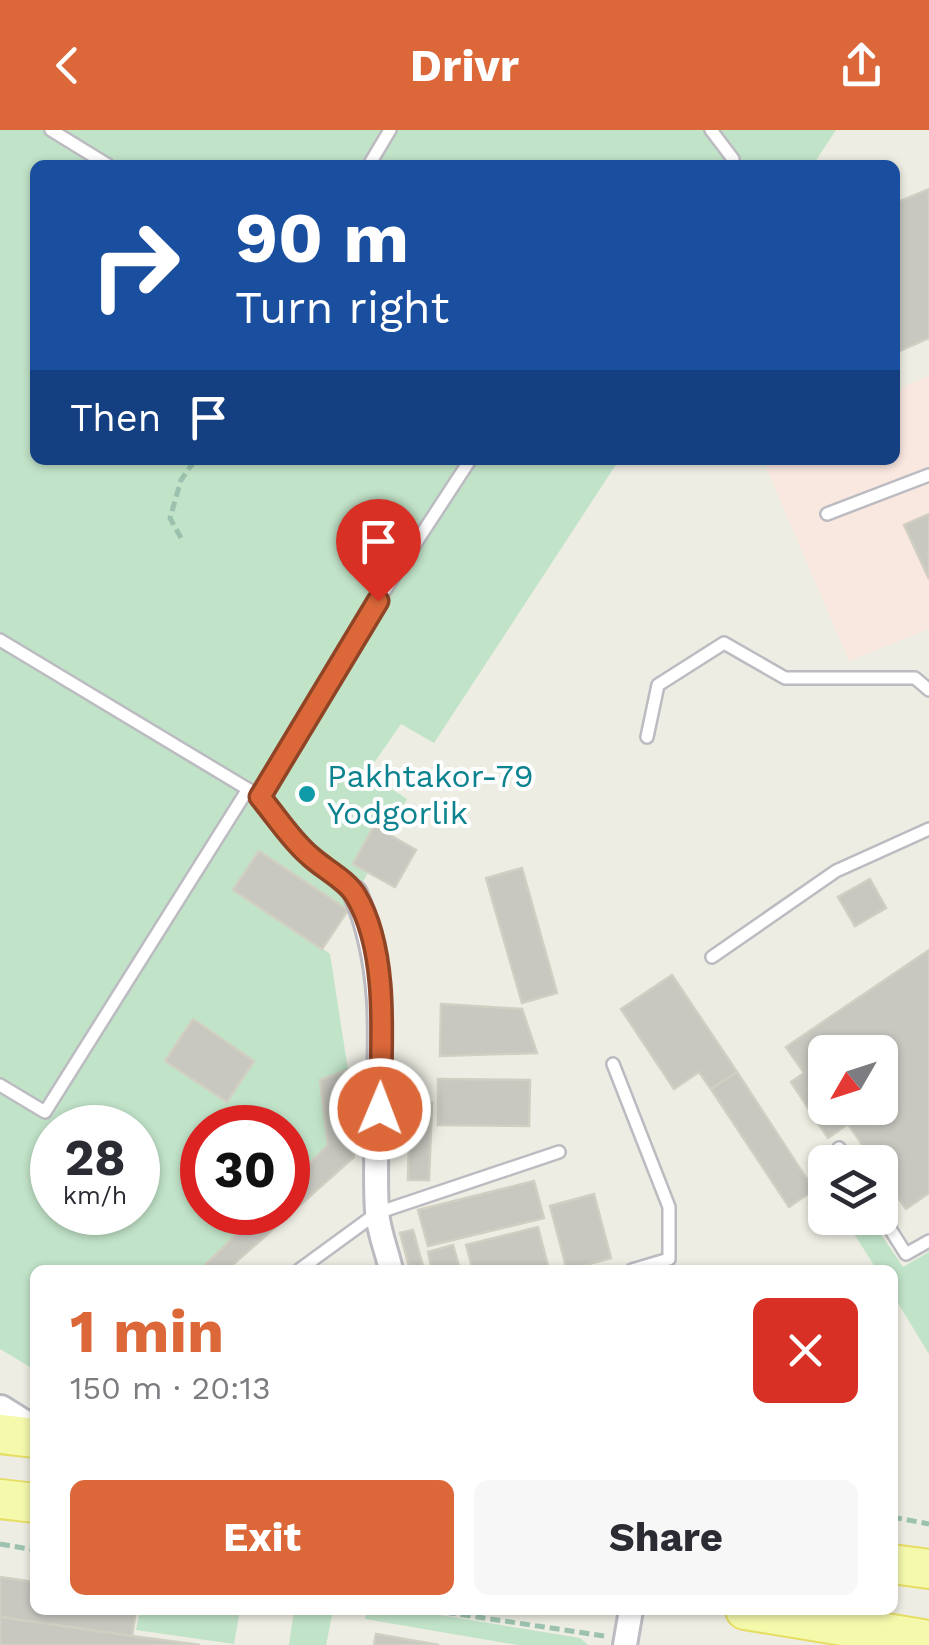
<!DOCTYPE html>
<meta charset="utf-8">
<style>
:root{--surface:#fff;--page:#f7f7f7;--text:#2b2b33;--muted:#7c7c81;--accent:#dc683a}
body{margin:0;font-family:"Work Sans",sans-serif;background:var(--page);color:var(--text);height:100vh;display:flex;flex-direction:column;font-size:38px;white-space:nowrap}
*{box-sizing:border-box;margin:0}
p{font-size:32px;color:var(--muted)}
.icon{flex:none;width:55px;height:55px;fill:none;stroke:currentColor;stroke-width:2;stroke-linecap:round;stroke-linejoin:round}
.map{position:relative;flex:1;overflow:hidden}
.details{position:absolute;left:30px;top:1135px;width:868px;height:350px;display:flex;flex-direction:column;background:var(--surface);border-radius:15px;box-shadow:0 2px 8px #0004}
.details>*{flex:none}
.top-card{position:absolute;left:30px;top:30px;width:870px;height:305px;border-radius:15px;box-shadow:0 2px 8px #0004;background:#1a4fa0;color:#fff;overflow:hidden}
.needle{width:65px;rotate:231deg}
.buttons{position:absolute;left:808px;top:905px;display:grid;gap:20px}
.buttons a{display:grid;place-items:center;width:90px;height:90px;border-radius:15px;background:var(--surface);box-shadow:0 2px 8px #0004;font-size:50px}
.speed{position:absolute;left:30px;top:975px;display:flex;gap:20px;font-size:50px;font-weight:700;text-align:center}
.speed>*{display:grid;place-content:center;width:130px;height:130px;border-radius:50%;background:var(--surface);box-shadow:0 2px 8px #0004;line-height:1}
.speed small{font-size:25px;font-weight:400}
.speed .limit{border:15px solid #d22;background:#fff;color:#111}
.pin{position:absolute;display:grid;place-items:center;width:85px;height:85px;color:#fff;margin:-102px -42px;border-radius:50% 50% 50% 0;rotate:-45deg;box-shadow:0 0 10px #0007}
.pin .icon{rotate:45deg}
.me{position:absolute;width:110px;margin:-55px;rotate:1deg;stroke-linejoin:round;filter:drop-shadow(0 0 8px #0008)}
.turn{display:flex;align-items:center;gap:35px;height:210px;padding:0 40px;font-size:45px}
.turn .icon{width:130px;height:130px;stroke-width:2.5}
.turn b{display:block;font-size:70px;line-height:85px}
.then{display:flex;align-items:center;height:95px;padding:0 40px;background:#0003;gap:20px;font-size:38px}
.round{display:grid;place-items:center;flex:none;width:105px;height:105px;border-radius:15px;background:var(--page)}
.headline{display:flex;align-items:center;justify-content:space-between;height:170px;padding:0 40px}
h1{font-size:60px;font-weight:700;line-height:75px;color:var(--accent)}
.action{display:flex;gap:20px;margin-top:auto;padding:20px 40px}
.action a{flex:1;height:115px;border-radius:15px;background:var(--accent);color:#fff;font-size:40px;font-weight:700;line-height:115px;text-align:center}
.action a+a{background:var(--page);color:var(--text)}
header{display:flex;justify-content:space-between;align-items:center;height:130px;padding:0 40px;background:var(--accent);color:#fff;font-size:45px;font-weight:700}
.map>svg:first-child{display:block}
</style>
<header><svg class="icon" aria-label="back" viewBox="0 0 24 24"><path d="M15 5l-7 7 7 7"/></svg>Drivr<svg class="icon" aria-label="share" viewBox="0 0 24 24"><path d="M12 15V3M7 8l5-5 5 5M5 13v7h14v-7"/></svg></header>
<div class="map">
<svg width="929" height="1515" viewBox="0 0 929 1515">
<rect width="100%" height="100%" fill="#edede3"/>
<path fill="#f9e8e0" d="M929 246V499L849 531 763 330H895V260Z"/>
<g fill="#c1e3c8" fill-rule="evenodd">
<path d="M0 0H836L813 35H35V330H619L434 613 401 594 367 643 407 669 348 780 322 818 330 824 348 940 320 950 328 1015 288 1055V998H202V1082L259 1083 200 1140H35V1240L0 1219ZM52 998H138V1082H52Z"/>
<path d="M844 1088H870L903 1137 929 1122V1224L893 1165 892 1140H877Z"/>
<path d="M140 1480H240L234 1514 136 1500Z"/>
<path d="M294 1480 333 1481 326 1515H289Z"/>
<path d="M367 1480H409L580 1508 588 1515H518L365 1489Z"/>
</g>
<g fill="#c8c7c0" stroke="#d1cfc2" stroke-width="2.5" fill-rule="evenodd">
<path d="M929 59V208L895 223V73Z"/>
<path d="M929 384V449L904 395Z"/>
<path d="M374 696 416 720 395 757 353 734Z"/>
<path d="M259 721 348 780 322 819 233 760Z"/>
<path d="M522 738 557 863 522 873 486 748Z"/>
<path d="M870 749 886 778 855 796 838 767Z"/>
<path d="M929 820V1063L906 1079 880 1041V1032H874L848 994 828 1008 791 952 804 943 786 917ZM825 922H880V978H825Z"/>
<path d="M672 845 737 942 711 959 699 942 674 959 621 879Z"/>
<path d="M441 874 522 879 537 923 440 926Z"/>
<path d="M193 889 254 931 227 972 165 931Z"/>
<path d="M348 940 354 1027 227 1140H200L259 1082H288V1055L328 1015 320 950Z"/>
<path d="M737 942 814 1060 789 1077 711 959Z"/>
<path d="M438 949 530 950 529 996 438 995Z"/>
<path d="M410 972 432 973 429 1050H408Z"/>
<path d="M534 1051 544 1088 428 1116 418 1080Z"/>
<path d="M594 1064 611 1128 567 1140 550 1076Z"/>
<path d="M538 1097 549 1140H473L466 1115Z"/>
<path d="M413 1100 424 1140H410L400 1103Z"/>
<path d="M453 1115 460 1140H432L428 1122Z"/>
<path d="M0 1447 35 1452V1480H136L132 1506 0 1487Z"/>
<path d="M0 1487 132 1506 200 1515H0Z"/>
<path d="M376 1504 439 1515H374Z"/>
</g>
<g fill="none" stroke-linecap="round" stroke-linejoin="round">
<g stroke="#bbbbc1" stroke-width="16">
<g id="lane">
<path d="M51 0 108 35"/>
<path d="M711 0 733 29"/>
<path d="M369 35 390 0"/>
<path d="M827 384 929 345"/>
<path d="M0 510 261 667 307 724 355 763"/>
<path d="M647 607 658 555 724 513 785 548H915L929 560"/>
<path d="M261 667 357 503 470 330"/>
<path d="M712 827 836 741 929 699"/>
<path d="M613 934 669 1077V1129L632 1140"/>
<path d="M0 955 45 982 248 659"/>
<path d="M839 1018 849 1032"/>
<path d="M880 1083 906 1124 929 1111"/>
<path d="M299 1140 377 1083 559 1022"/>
</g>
</g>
<g stroke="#bbbbc1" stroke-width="28">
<g id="street">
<path d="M355 763C399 867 370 972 377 1081 378 1100 387 1121 391 1140"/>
<path d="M625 1515 631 1480"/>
</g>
</g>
<g stroke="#b9bac0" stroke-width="38">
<path id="secondary" d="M0 1282 35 1304"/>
</g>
<g stroke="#e6dd63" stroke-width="42">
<g id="primary">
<path d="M0 1304 35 1308"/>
<path d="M0 1369 35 1373"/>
<path d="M892 1434 929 1439"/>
<path d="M745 1480 929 1510"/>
</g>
</g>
<g stroke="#9cc2af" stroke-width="5" stroke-dasharray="10 5" stroke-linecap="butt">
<path d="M181 408 170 388 181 350 195 330"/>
<path d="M892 1387 929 1394"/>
<path d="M0 1414 35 1420"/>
<path d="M431 1480 604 1506"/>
</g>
<use href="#lane" stroke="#fff" stroke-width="11"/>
<use href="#street" stroke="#fff" stroke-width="22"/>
<use href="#secondary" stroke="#fff" stroke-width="32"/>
<use href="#primary" stroke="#f5f9ac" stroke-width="38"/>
</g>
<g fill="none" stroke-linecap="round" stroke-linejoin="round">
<g stroke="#8f4426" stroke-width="25">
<path id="route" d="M378 471 260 667C276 686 291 710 310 726 324 739 347 750 356 766 390 823 381 916 380 979"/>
</g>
<use href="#route" stroke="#dc683a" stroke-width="18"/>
</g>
<circle fill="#0f9aa8" stroke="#fff" stroke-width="4" cx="307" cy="664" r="10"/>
<g text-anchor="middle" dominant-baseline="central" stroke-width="8" stroke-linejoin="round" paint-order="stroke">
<g font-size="32" fill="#0d838f" stroke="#fff" text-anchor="start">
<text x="327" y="646">Pakhtakor-79<tspan x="327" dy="37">Yodgorlik</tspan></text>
</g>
</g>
</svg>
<div class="buttons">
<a><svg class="needle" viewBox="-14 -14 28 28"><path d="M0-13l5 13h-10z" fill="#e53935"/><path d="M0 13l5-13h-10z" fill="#7c7c81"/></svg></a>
<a><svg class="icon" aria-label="layers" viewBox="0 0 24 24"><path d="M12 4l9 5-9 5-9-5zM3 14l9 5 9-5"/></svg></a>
</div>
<div class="speed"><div>28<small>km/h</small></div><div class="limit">30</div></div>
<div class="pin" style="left:378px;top:471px;background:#d93025"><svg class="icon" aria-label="arrive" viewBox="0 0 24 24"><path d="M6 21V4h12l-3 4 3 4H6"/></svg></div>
<svg class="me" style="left:380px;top:979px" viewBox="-20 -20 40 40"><circle r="17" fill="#dc683a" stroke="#fff" stroke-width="3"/><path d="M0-11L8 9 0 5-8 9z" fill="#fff"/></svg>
<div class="top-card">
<div class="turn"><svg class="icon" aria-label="right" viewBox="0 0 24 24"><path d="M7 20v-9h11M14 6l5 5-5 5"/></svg><div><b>90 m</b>Turn right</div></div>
<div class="then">Then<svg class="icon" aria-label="arrive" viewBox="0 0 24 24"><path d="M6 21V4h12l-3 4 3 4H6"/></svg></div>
</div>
<section class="details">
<div class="headline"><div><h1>1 min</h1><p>150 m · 20:13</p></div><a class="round" style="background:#d93025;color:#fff"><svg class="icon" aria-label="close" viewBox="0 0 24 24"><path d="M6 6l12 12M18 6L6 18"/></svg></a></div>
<div class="action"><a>Exit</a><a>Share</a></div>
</section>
</div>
